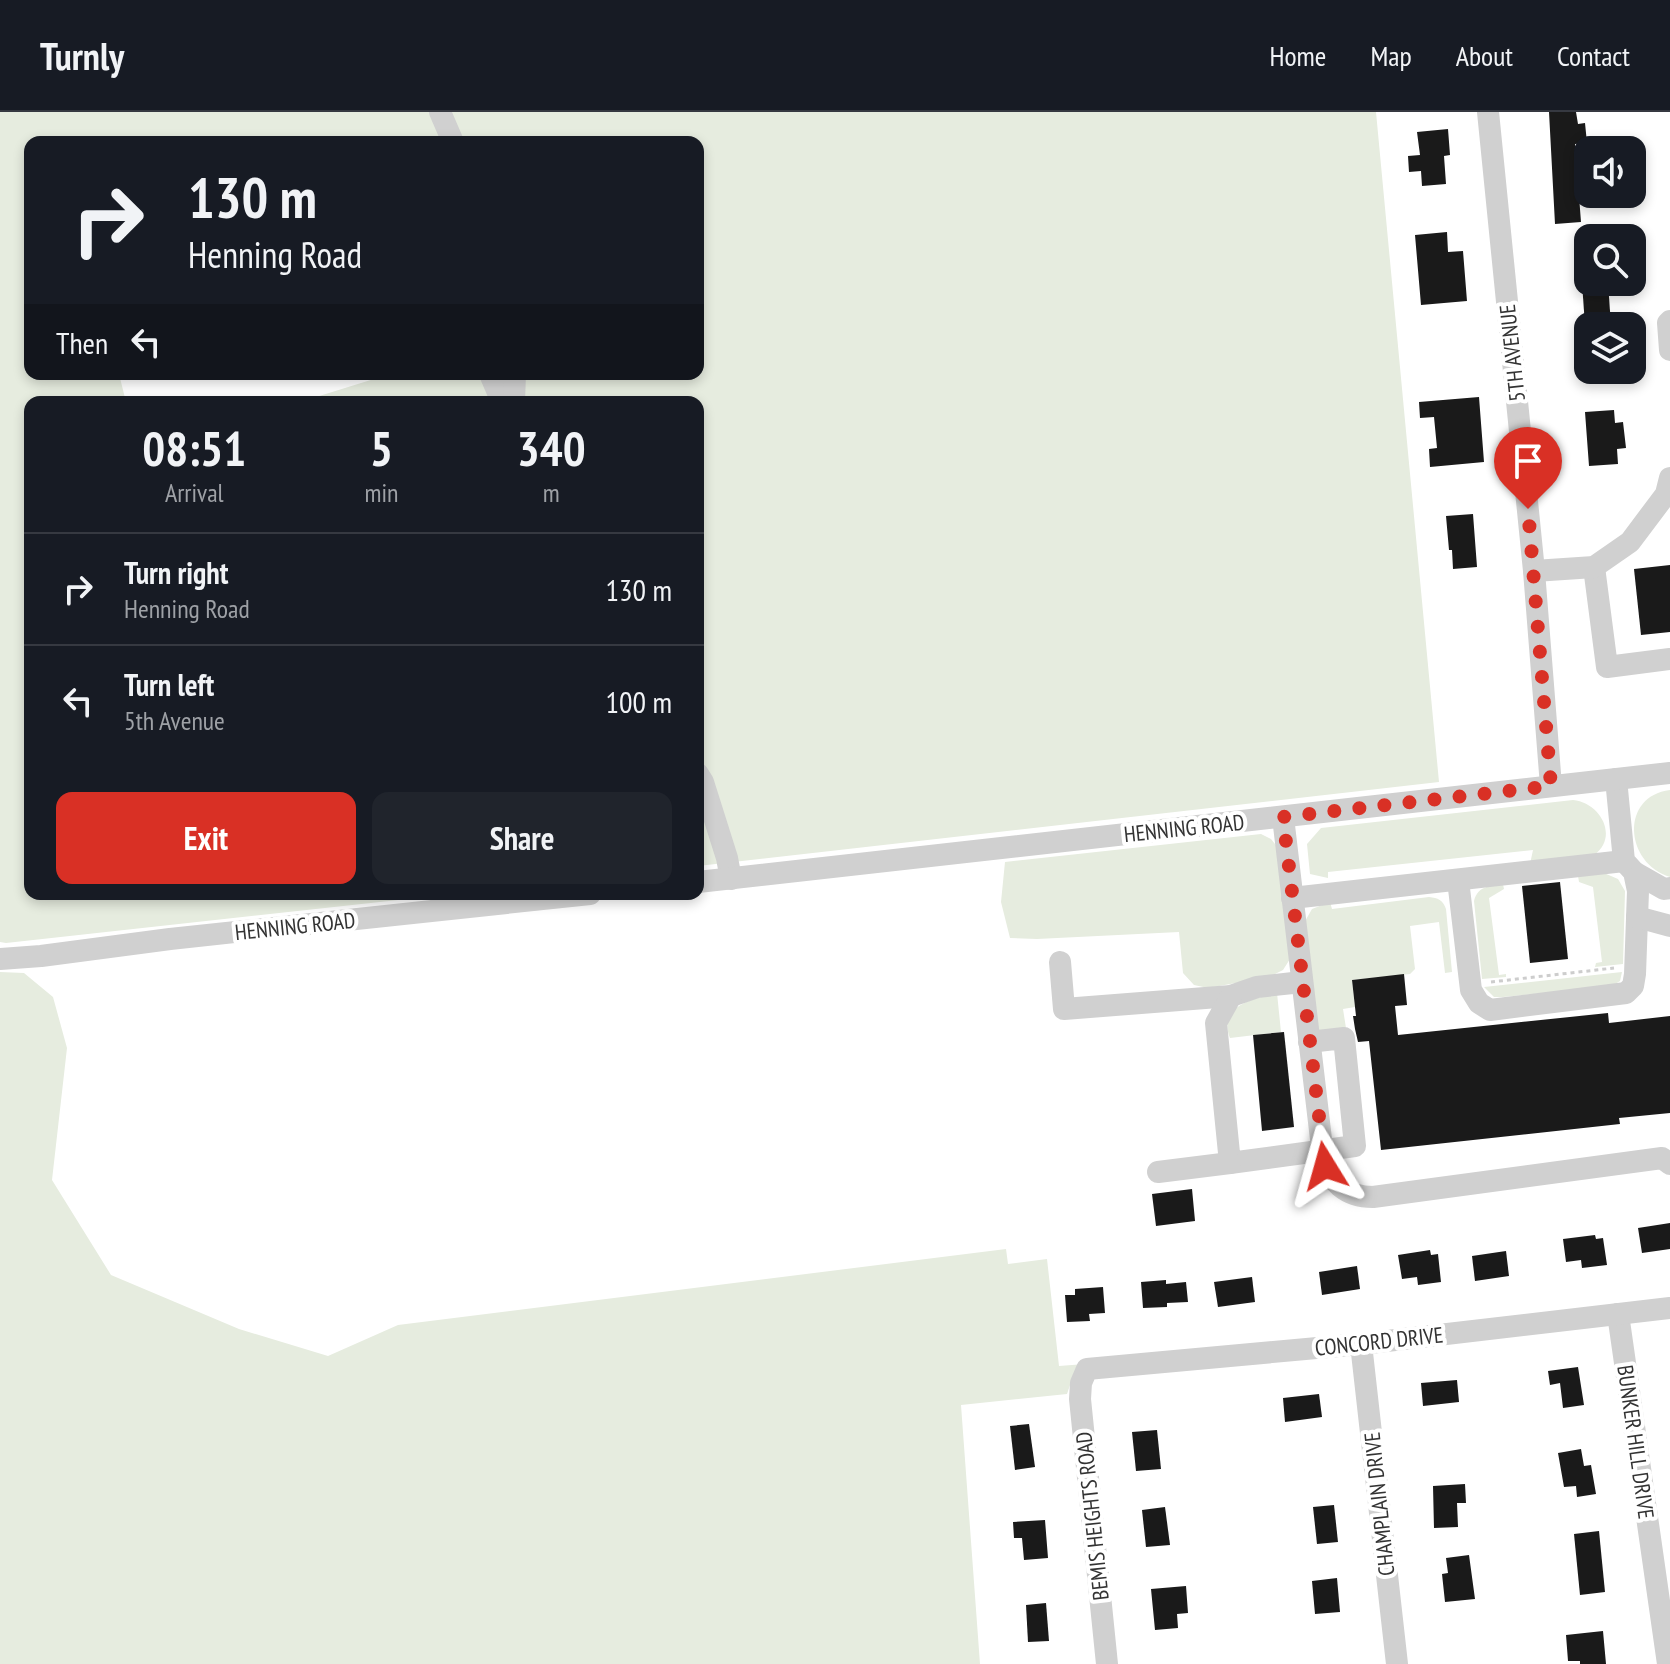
<!DOCTYPE html>
<style>
:root{--surface:#171b24;--page:#20242c;--text:#f1f3f6;--muted:#9ea1a6;--line:#363941;--accent:#d93025}
body{margin:0;font-family:"PT Sans Narrow",sans-serif;background:var(--page);color:var(--text);height:100vh;display:flex;flex-direction:column;font-size:30px;white-space:nowrap}
*{box-sizing:border-box;margin:0}
p{font-size:26px;color:var(--muted)}
.icon{flex:none;width:44px;height:44px;fill:none;stroke:currentColor;stroke-width:2;stroke-linecap:round;stroke-linejoin:round}
.map{position:relative;flex:1;overflow:hidden}
.panel{position:absolute;left:24px;top:284px;width:680px;height:504px;display:flex;flex-direction:column;background:var(--surface);border-radius:16px;box-shadow:0 4px 12px #0003}
.panel>*{flex:none}
.top-card{position:absolute;left:24px;top:24px;width:680px;height:244px;border-radius:16px;box-shadow:0 4px 12px #0003;background:#171b24;color:var(--text);overflow:hidden}
.fabs{position:absolute;left:1574px;top:24px;display:grid;gap:16px}
.fabs a{display:grid;place-items:center;width:72px;height:72px;border-radius:16px;background:var(--surface);box-shadow:0 4px 12px #0003;font-size:40px}
.pin{position:absolute;display:grid;place-items:center;width:68px;height:68px;color:#fff;margin:-82px -34px;border-radius:50% 50% 50% 0;rotate:-45deg;box-shadow:0 0 8px #0007}
.pin .icon{rotate:45deg}
.me{position:absolute;width:88px;margin:-44px;rotate:352deg;stroke-linejoin:round;filter:drop-shadow(0 0 6px #0008)}
.turn{display:flex;align-items:center;gap:28px;height:168px;padding:0 32px;font-size:36px}
.turn .icon{width:104px;height:104px;stroke-width:2.5}
.turn b{display:block;font-size:56px;line-height:68px}
.then{display:flex;align-items:center;height:76px;padding:0 32px;background:#0003;gap:16px;font-size:30px}
.eta{display:flex;justify-content:space-evenly;align-items:center;height:136px;text-align:center}
.eta b{font-size:48px;font-weight:700;line-height:56px}
.primary-button{display:flex;gap:16px;margin-top:auto;padding:16px 32px}
.primary-button a{flex:1;height:92px;border-radius:16px;background:var(--accent);color:#fff;font-size:32px;font-weight:700;line-height:92px;text-align:center}
.primary-button a+a{background:var(--page);color:var(--text)}
ul{padding:0;list-style:none}
li{display:flex;align-items:center;gap:24px;height:112px;padding:0 32px;border-top:2px solid var(--line)}
li div{flex:1}
li b{display:block;font-size:30px}
li em{font-style:normal}
header{display:flex;align-items:center;gap:48px;box-sizing:border-box;height:112px;padding:0 40px;background:var(--surface);border-bottom:2px solid var(--line)}
header strong{font-size:38px}
nav{display:flex;gap:44px;margin-inline-start:auto;font-size:28px}
.map>svg:first-child{display:block}
</style>
<header>
<strong>Turnly</strong>
<nav><a>Home</a><a>Map</a><a>About</a><a>Contact</a></nav>
</header>
<div class="map">
<svg width="1670" height="1552" viewBox="0 0 1670 1552">
<rect width="100%" height="100%" fill="#fff"/>
<g fill="#e6ecdf">
<path d="M0 0H1376L1439 670 698 754V290H300L390 262H698V30H30V262H119L126 290H30V782H453L6 831 0 830Z"/>
<path d="M1670 678V765C1624 751 1620 684 1670 678Z"/>
<path d="M1573 688C1601 691 1619 725 1594 743 1584 749 1544 751 1530 752L1533 738 1328 760V766L1310 762 1307 732 1321 716Z"/>
<path d="M1261 722 1271 727 1279 737 1290 847 1283 858 1269 865 1208 876 1194 873 1183 861 1179 820 1037 827 1010 826 1001 790 1005 750Z"/>
<path d="M1604 761 1618 767 1625 779 1623 852 1595 855 1596 851 1602 850 1593 775 1579 770 1578 764Z"/>
<path d="M1503 772 1504 777 1489 786 1499 863 1506 862V865L1482 867 1474 789C1478 774 1489 774 1503 772Z"/>
<path d="M1429 785C1438 786 1443 788 1446 797L1452 860 1445 861 1439 810 1410 814 1415 857 1410 862 1352 868 1355 895 1343 897 1346 916 1315 919 1304 811 1312 797 1330 790 1332 797Z"/>
<path d="M0 860 24 861 53 885 67 936 52 1068 111 1163 239 1217 328 1244 398 1213 1006 1137 1008 1152 1047 1147 1059 1254 1085 1252 1072 1267 1067 1282 961 1293 980 1552H0Z"/>
<path d="M1622 860 1620 869 1612 874 1503 885H1494L1484 875Z"/>
<path d="M1277 881 1281 920 1230 926C1217 893 1254 887 1277 881Z"/>
</g>
<g fill="#1a1a1a">
<path d="M1549 0H1576L1578 12 1585 11 1587 31 1575 32 1581 110 1555 112Z"/>
<path d="M1448 17 1450 43 1444 44 1446 72 1422 74 1421 59 1409 60 1408 44 1420 43 1417 20Z"/>
<path d="M1447 120 1448 140 1463 139 1467 189 1421 193 1415 123Z"/>
<path d="M1582 170H1608L1611 214H1585Z"/>
<path d="M1479 285 1484 350 1430 355 1429 337 1437 336 1434 305 1420 306 1419 290Z"/>
<path d="M1614 298 1615 311 1623 310 1626 336 1617 337 1618 352 1589 354 1585 300Z"/>
<path d="M1473 402 1477 455 1453 457 1452 438H1449L1446 404Z"/>
<path d="M1670 453V520L1641 523 1634 457Z"/>
<path d="M1560 770 1568 847 1530 851 1522 774Z"/>
<path d="M1404 862 1407 893 1395 894 1398 923 1608 901 1609 911 1670 904V1001L1619 1006 1620 1012 1381 1038 1369 929 1358 930 1355 917 1353 904H1356L1352 868Z"/>
<path d="M1284 920 1294 1015 1262 1019 1253 923Z"/>
<path d="M1192 1077 1195 1109 1156 1114 1152 1082Z"/>
<path d="M1670 1111V1137L1642 1141 1638 1116Z"/>
<path d="M1595 1123 1596 1127 1603 1126 1607 1153 1582 1156 1581 1148 1566 1150 1563 1127Z"/>
<path d="M1430 1138 1431 1143 1438 1142 1441 1170 1418 1173 1417 1165 1402 1167 1398 1143Z"/>
<path d="M1506 1139 1509 1164 1475 1169 1472 1144Z"/>
<path d="M1357 1154 1360 1177 1322 1183 1319 1160Z"/>
<path d="M1252 1165 1255 1190 1218 1195 1214 1170Z"/>
<path d="M1166 1168V1172L1186 1170 1188 1190 1167 1191V1195L1143 1196 1141 1170Z"/>
<path d="M1103 1175 1105 1201 1089 1202 1090 1209 1067 1210 1065 1183H1075V1177Z"/>
<path d="M1578 1255 1584 1293 1563 1296 1560 1271 1550 1273 1548 1259Z"/>
<path d="M1457 1268 1459 1290 1423 1294 1421 1271Z"/>
<path d="M1319 1282 1322 1305 1285 1310 1283 1286Z"/>
<path d="M1029 1312 1035 1355 1015 1358 1010 1314Z"/>
<path d="M1157 1318 1161 1357 1136 1359 1132 1320Z"/>
<path d="M1581 1337 1584 1354 1591 1353 1596 1382 1577 1385 1576 1374 1564 1375 1558 1341Z"/>
<path d="M1465 1372 1466 1391H1457L1458 1415 1434 1416 1433 1374Z"/>
<path d="M1334 1393 1338 1430 1317 1432 1313 1395Z"/>
<path d="M1165 1395 1170 1433 1146 1435 1142 1398Z"/>
<path d="M1045 1408 1048 1446 1024 1448 1022 1426H1014L1013 1410Z"/>
<path d="M1599 1419 1605 1480 1580 1483 1574 1422Z"/>
<path d="M1469 1443 1475 1487 1445 1490 1442 1462 1448 1461 1446 1446Z"/>
<path d="M1337 1466 1340 1500 1315 1502 1312 1469Z"/>
<path d="M1186 1474 1188 1501 1177 1502 1178 1516 1155 1518 1151 1477Z"/>
<path d="M1046 1491 1049 1529 1028 1530 1026 1493Z"/>
<path d="M1603 1519 1606 1552H1580V1549H1568L1566 1523Z"/>
</g>
<g fill="none" stroke-linecap="round" stroke-linejoin="round">
<path stroke="#cdcdcd" stroke-width="3" stroke-dasharray="4 4" stroke-linecap="butt" d="M1491 870 1614 856"/>
<g stroke="#d0d0d0" stroke-width="22">
<path d="M440 0 453 30"/>
<path d="M1488 0 1534 459 1551 674"/>
<path d="M1670 209 1668 211 1670 238"/>
<path d="M490 262 502 290"/>
<path d="M514 290 515 262"/>
<path d="M1594 455 1607 555 1670 547"/>
<path d="M1534 459 1594 455 1630 430 1666 382 1670 366"/>
<path d="M698 662 703 670 727 746 731 767"/>
<path d="M1283 705 1323 1044C1329 1070 1346 1085 1373 1085L1662 1046 1670 1052"/>
<path d="M1634 760 1664 777 1670 776"/>
<path d="M1458 768 1471 878 1479 891 1490 898 1626 881 1633 874 1635 862 1638 779 1634 760 1624 749 1616 667"/>
<path d="M698 770 1670 661"/>
<path d="M1292 786 1624 749"/>
<path d="M1637 805 1670 814"/>
<path d="M0 847 41 844 170 827 590 782"/>
<path d="M1060 850 1064 897 1231 884 1257 875 1302 870"/>
<path d="M1231 884 1216 911 1230 1051 1355 1034 1344 926 1309 930"/>
<path d="M1158 1060 1230 1051"/>
<path d="M1618 1202 1668 1552"/>
<path d="M1361 1232 1397 1552"/>
<path d="M1107 1552 1080 1287 1081 1271 1087 1257 1361 1232 1670 1196"/>
</g>
</g>
<g fill="none" stroke-linecap="round" stroke-linejoin="round">
<path stroke="#d93025" stroke-width="14" stroke-dasharray="0 25.2" d="M1325 1054 1283 705 1551 674 1528 397"/>
</g>
<g text-anchor="middle" dominant-baseline="central" stroke-width="8" stroke-linejoin="round" paint-order="stroke">
<g font-size="22" fill="#333" stroke="#fff">
<text transform="translate(1512 241) rotate(-96)">5TH AVENUE</text>
<text transform="translate(1184 716) rotate(-6)">HENNING ROAD</text>
<text transform="translate(295 814) rotate(-6)">HENNING ROAD</text>
<text transform="translate(1379 1229) rotate(-6)">CONCORD DRIVE</text>
<text transform="translate(1636 1330) rotate(82)">BUNKER HILL DRIVE</text>
<text transform="translate(1379 1392) rotate(-96)">CHAMPLAIN DRIVE</text>
<text transform="translate(1092 1404) rotate(-96)">BEMIS HEIGHTS ROAD</text>
</g>
</g>
</svg>
<div class="fabs">
<a><svg class="icon" aria-label="sound" viewBox="0 0 24 24"><path d="M4 9h4l5-4v14l-5-4H4zM17 9q2 3 0 6"/></svg></a>
<a><svg class="icon" aria-label="search" viewBox="0 0 24 24"><circle cx="10" cy="10" r="6"/><path d="M15 15l6 6"/></svg></a>
<a><svg class="icon" aria-label="layers" viewBox="0 0 24 24"><path d="M12 4l9 5-9 5-9-5zM3 14l9 5 9-5"/></svg></a>
</div>
<div class="pin" style="left:1528px;top:397px;background:#d93025"><svg class="icon" aria-label="arrive" viewBox="0 0 24 24"><path d="M6 21V4h12l-3 4 3 4H6"/></svg></div>
<svg class="me" style="left:1325px;top:1054px" viewBox="-20 -20 40 40"><path d="M0-17L14 15 0 8-14 15z" fill="#d93025" stroke="#fff" stroke-width="4"/></svg>
<div class="top-card">
<div class="turn"><svg class="icon" aria-label="right" viewBox="0 0 24 24"><path d="M7 20v-9h11M14 6l5 5-5 5"/></svg><div><b>130 m</b>Henning Road</div></div>
<div class="then">Then<svg class="icon" aria-label="left" viewBox="0 0 24 24"><path d="M17 20v-9H6M10 6l-5 5 5 5"/></svg></div>
</div>
<section class="panel">
<div class="eta">
<div><b>08:51</b><p>Arrival</p></div>
<div><b>5</b><p>min</p></div>
<div><b>340</b><p>m</p></div>
</div>
<ul>
<li><svg class="icon" aria-label="right" viewBox="0 0 24 24"><path d="M7 20v-9h11M14 6l5 5-5 5"/></svg><div><b>Turn right</b><p>Henning Road</p></div><em>130 m</em></li>
<li><svg class="icon" aria-label="left" viewBox="0 0 24 24"><path d="M17 20v-9H6M10 6l-5 5 5 5"/></svg><div><b>Turn left</b><p>5th Avenue</p></div><em>100 m</em></li>
</ul>
<div class="primary-button"><a>Exit</a><a>Share</a></div>
</section>
</div>
